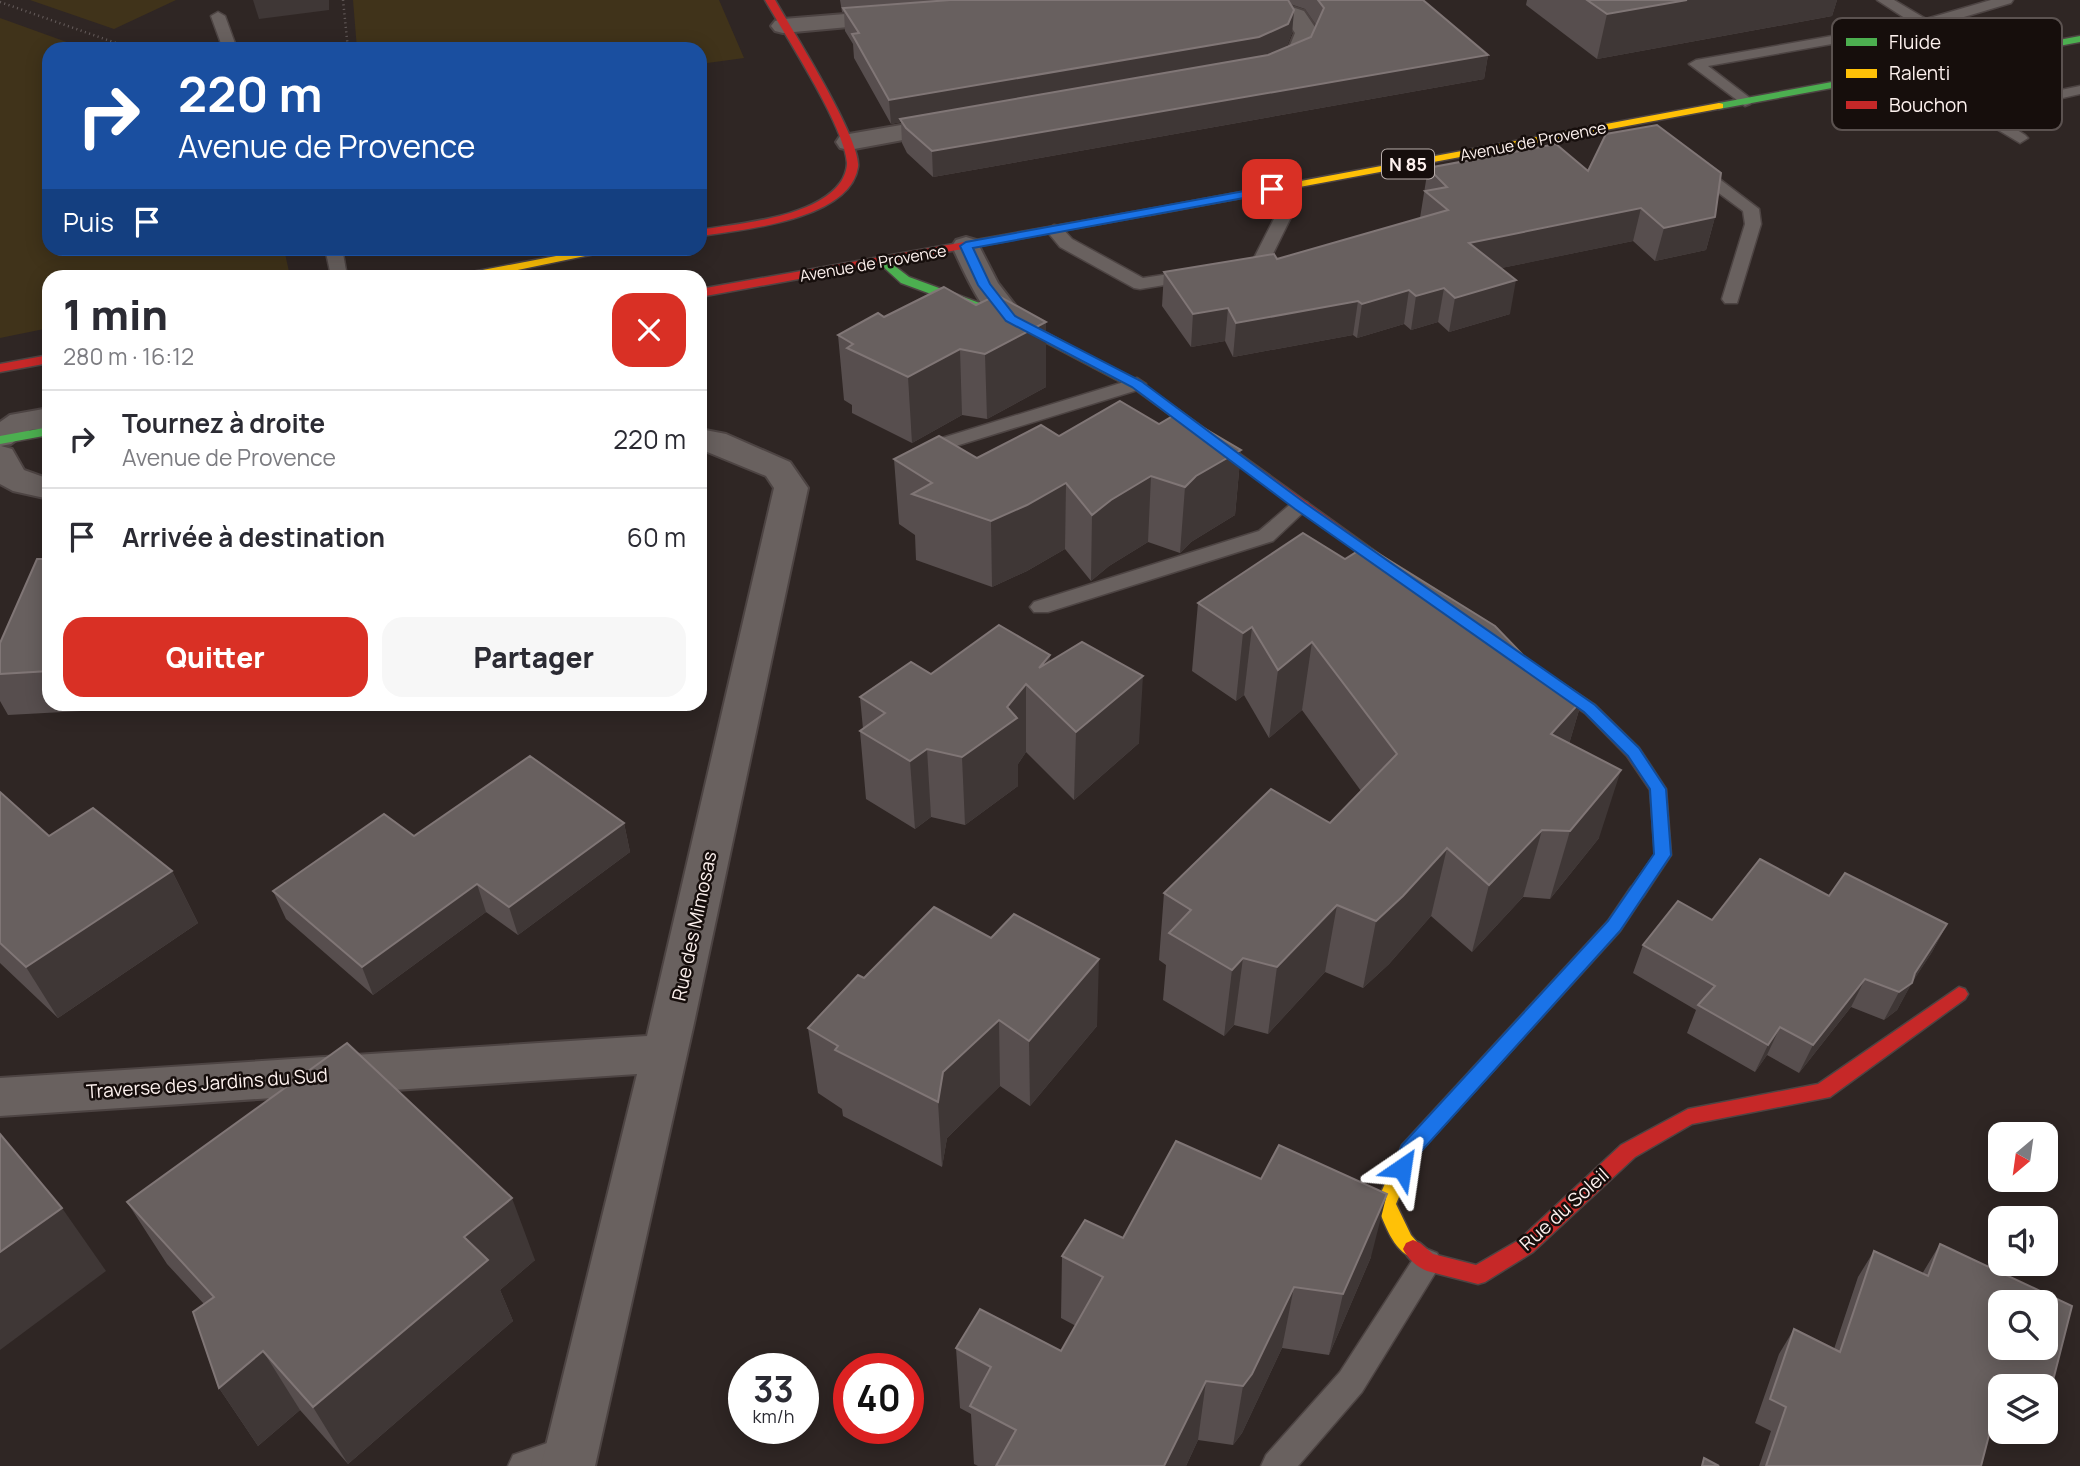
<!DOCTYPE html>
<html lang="fr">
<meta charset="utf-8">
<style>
:root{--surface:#fff;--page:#f7f7f7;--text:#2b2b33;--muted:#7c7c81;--line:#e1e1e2;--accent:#d93025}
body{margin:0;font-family:Manrope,sans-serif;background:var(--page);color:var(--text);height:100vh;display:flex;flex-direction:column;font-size:26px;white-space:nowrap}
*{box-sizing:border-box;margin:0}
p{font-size:23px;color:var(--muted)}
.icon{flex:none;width:38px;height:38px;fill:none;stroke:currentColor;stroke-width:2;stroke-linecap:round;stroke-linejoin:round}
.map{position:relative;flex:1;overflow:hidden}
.drawer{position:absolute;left:42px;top:270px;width:665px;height:441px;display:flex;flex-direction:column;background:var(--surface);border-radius:21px;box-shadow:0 4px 18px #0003}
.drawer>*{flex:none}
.hud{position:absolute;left:42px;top:42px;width:665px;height:214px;border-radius:21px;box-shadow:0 4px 18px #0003;background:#1a4fa0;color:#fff;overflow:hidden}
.needle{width:46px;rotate:209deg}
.tools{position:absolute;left:1988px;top:1122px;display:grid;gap:14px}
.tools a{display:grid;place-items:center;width:70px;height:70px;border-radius:14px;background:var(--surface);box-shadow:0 4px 18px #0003;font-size:35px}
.speed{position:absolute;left:728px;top:1353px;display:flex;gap:14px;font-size:35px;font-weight:700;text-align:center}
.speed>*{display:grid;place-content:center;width:91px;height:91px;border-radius:50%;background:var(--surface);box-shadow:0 4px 18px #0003;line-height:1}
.speed small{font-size:18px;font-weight:400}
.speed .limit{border:10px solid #d22;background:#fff;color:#111}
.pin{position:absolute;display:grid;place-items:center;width:60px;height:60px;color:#fff;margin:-30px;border-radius:14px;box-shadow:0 4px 10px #0006}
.me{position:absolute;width:77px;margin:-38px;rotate:32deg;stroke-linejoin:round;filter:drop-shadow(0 0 5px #0008)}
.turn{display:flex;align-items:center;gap:24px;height:147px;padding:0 21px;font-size:32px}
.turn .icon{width:91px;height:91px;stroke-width:2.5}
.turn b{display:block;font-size:49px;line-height:60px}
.then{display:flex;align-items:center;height:66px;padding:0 21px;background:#0003;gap:14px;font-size:26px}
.round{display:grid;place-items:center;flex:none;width:74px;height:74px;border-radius:21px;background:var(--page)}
.head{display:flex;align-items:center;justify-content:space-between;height:119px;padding:0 21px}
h1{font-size:42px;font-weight:800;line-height:52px}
.cta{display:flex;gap:14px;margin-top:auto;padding:14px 21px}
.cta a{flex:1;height:80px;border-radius:21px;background:var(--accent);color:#fff;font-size:28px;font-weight:800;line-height:80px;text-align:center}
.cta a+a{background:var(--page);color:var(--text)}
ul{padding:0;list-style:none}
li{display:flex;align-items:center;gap:21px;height:98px;padding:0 21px;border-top:2px solid var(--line)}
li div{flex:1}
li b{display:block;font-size:26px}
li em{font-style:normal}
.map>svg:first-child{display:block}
</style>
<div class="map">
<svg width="2080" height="1466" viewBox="0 0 2080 1466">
<rect width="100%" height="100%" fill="#2f2624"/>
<g fill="#40331a">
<path d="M30 0H176L114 29Z"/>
<path d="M353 0H719L744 58 700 64V49H357Z"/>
<path d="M0 18 86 49H49V248L284 249 290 276H49V328L0 338Z"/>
</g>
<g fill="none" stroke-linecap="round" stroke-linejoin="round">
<g stroke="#4d4443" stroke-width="3">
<g id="lane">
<path d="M1877 0H1894L1926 19 1991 0H2013L2011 3 1937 25 2002 55 1995 59 1990 58 1922 28 1708 66 1750 98 1753 101 1750 104 1745 106 1689 64 1696 60 1911 22Z"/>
<path d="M218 12 225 16 237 49H223L211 16Z"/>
<path d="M1941 61 2013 100 2080 86V94L1992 114 2025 135 2028 138 2020 143 1980 119 1976 111 1979 108 1997 104 1971 91 1936 68 1934 65 1936 62Z"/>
<path d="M1695 163 1701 165 1759 209 1761 224 1737 303H1725L1722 299 1745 224 1743 211 1689 171 1687 168Z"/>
<path d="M1272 184 1278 186 1295 209 1266 268 1239 273 1233 272 1230 268 1233 264 1253 260 1279 209 1264 189Z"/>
<path d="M1054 225 1060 226 1072 239 1143 278 1195 270 1204 275 1195 280 1140 289 1134 288 1060 247 1046 230Z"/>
<path d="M325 248H342L347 276H331Z"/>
<path d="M1137 378 1146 384 1144 388 943 450 936 452 926 446 929 442Z"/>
<path d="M1300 500 1307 502 1310 506 1273 541 1048 612H1034L1030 607 1034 602 1259 531 1293 502Z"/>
<path d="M1427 1249 1437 1253 1442 1262 1362 1392 1298 1466H1261L1266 1455 1340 1372 1417 1253Z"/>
<path d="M570 1435 581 1439 586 1450 581 1461 568 1466H508L513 1455Z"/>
</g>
</g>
<g stroke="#4d4443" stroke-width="4">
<g id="street">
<path d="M1236 0H1271L1304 11 1319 33C1316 41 1313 54 1306 60 1294 69 1271 79 1256 75L1253 70 1256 65 1288 50 1295 33 1287 21 1240 5Z"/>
<path d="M895 10 903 12 907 17 903 22 783 33 775 31 771 26 775 21 783 19Z"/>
<path d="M953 116 962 119 966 124 962 129 849 150 840 148 836 142 840 136 849 134Z"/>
<path d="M966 237 976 240 998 283 1026 319 1022 325C1015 327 1007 330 1000 325 982 313 961 266 952 246L956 240Z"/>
<path d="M49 408V428L30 430 11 444 1 446 12 449 24 470 49 479V499L13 491 0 484V422L10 415Z"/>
<path d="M700 429 726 434 790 462 808 488 694 1023 595 1466H541L637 1074 0 1116V1078L647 1036 774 488 766 476 700 449Z"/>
</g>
</g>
<g stroke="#4d4443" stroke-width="3">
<g id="fast">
<path d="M2080 36V42L1719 109 1714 106 1719 103Z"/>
<path d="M883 257 909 277 1015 316 1147 387 1141 391 1136 390 1007 322 901 283 879 263V259Z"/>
<path d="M49 427V435L0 444V436Z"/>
</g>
</g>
<g stroke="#4d4443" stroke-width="3">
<g id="slow">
<path d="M1719 103 1723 104V108L1150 215 1144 212 1150 209Z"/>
<path d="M598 248H624L488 276H466L472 272Z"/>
<path d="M1637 885 1643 887 1646 892 1620 931 1416 1156 1396 1204 1411 1235 1423 1249 1420 1255 1413 1258C1392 1250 1385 1223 1376 1204L1402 1145 1608 921 1631 887Z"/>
</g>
</g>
<g stroke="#4d4443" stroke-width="3">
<g id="jam">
<path d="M765 0H775C791 28 862 140 858 167 850 220 742 230 700 236V230C740 223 814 218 840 183 844 178 847 169 847 163 845 127 785 35 765 0Z"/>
<path d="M1150 209 1156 212 1154 214 700 297V289Z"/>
<path d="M49 355V363L0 372V364Z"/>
<path d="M1141 383 1408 575 1410 578 1408 581H1398L1136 390 1135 387Z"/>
<path d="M1503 644 1595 705 1639 748 1666 789 1671 855 1643 897H1631L1628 892 1655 854 1650 790 1627 756 1585 713 1498 653 1495 649Z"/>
<path d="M1959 987 1965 989 1968 994 1965 999 1830 1097 1692 1124 1635 1157 1533 1252 1485 1282 1478 1284 1427 1271C1417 1267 1408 1259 1403 1249L1406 1243 1413 1240 1420 1243 1433 1254 1476 1265 1519 1240 1621 1145 1688 1109 1818 1084Z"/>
</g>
</g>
<g stroke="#665d5c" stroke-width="2.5" stroke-dasharray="1 3.5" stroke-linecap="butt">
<path d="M343 0 348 49"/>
<path d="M0 2 133 49"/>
</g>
<use href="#lane" fill="#69615f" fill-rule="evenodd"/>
<use href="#street" fill="#69615f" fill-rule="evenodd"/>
<use href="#fast" fill="#4caf50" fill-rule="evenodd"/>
<use href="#slow" fill="#ffc107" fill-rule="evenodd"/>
<use href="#jam" fill="#c62828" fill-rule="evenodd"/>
</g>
<g fill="#574e4e" fill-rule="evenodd">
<path d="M840 0H1423L1488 55 1484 79 933 177 907 153 902 143 901 122 891 124 854 58 853 44 845 31 844 12H842ZM1290 4 1305 9 1316 25 1311 37 1286 48 1292 33 1294 10Z"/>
<path d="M1527 0H1837L1832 16 1597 59 1526 5Z"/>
<path d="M1428 168 1588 171 1715 217 1706 250 1655 261 1633 241 1501 268 1510 314 1449 332 1438 322 1411 330 1404 324 1357 338 1353 335 1233 357 1225 341 1191 347 1162 306 1164 272 1277 259 1420 218Z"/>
<path d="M976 305 1046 322V387L987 419 962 415 912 443 852 413V405L844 400 838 335 884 317Z"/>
<path d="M1159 424 1241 450 1235 515 1191 542 1180 553 1148 542 1109 566 1091 581 1065 549 1027 571 992 587 916 560 915 535 899 524 894 459 977 458 1059 436Z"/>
<path d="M49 559V704H210L8 715 0 701V643Z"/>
<path d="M1198 603 1551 684 1582 700 1569 744 1599 838 1550 899 1523 897 1472 952 1431 916 1389 964 1363 988 1325 972 1268 1034 1234 1025 1224 1036 1163 1000 1166 965 1159 960 1164 893 1330 823 1361 791 1302 710 1269 738 1244 695 1236 701 1192 671Z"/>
<path d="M1050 662 1139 743 1074 800 1026 752 1018 764V786L965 825 931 817 915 829 866 799 860 731 863 729 860 697Z"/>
<path d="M0 792 49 836 172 871 198 923 58 1018 0 963Z"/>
<path d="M624 823 630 852 518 935 486 912 373 995 286 919 273 891 414 836Z"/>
<path d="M1829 896 1947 924 1932 952 1912 982 1897 1010 1884 1020 1851 1007 1799 1073 1767 1055 1755 1072 1687 1033 1696 1010 1633 973 1643 945 1712 920Z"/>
<path d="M864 978 1097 1026 1030 1106 1000 1086 947 1138 942 1167 843 1116 842 1109 818 1093 808 1028Z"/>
<path d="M127 1202 535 1260 500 1290 513 1321 348 1464 300 1410 258 1446 219 1388 204 1304 167 1264Z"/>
<path d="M1123 1238 1371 1257 1329 1355 1282 1348 1242 1433 1233 1445 1198 1440 1186 1466H978L974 1464 971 1414 960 1408 956 1348 1061 1351 1076 1326 1061 1318 1062 1256Z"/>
<path d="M1940 1244 2072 1306 2047 1404 2046 1405V1386H2000V1420L1994 1418 1981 1466H1759L1771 1431 1755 1423 1779 1354 1794 1329 1834 1349 1858 1277 1874 1251 1922 1274ZM2000 1302H2046V1348H2000Z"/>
</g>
<g fill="#3f3736">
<path d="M253 0H329V10L259 19Z"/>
<path d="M1687 0H1837L1832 16 1597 59 1607 14Z"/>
<path d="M1294 10 1292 33 1286 48 1257 61 900 119 901 122 891 124 889 100Z"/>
<path d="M1488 55 1484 79 933 177 932 151Z"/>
<path d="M1641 208 1633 241 1463 276 1469 243Z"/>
<path d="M1715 217 1706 250 1655 261 1664 228Z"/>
<path d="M1516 280 1510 314 1449 332 1455 298Z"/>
<path d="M1444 288 1438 322 1411 330 1416 296Z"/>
<path d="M1409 290 1404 324 1357 338 1362 304Z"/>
<path d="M1358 301 1353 335 1233 357 1236 323Z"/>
<path d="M1228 308 1225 341 1191 347 1193 314Z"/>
<path d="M1046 322V387L987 419 985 354Z"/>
<path d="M960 349 962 415 912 443 908 377Z"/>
<path d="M1241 450 1235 515 1191 542 1180 553 1185 487 1196 476Z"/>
<path d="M1151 476 1148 542 1109 566 1091 581 1092 515 1111 500Z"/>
<path d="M1066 483 1065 549 1027 571 992 587 991 521Z"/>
<path d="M1252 627 1244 695 1236 701 1243 633Z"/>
<path d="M1312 642 1302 710 1269 738 1278 670Z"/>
<path d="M1050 655 1049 707 1039 668Z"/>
<path d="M1143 676 1139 743 1074 800 1076 732Z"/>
<path d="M1026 684V752L1018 764V786L965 825 962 757 1007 707Z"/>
<path d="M1582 700 1562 768 1551 734Z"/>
<path d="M927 749 931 817 915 829 910 761Z"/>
<path d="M1621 770 1599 838 1550 899 1570 831Z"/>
<path d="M624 823 630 852 518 935 509 907Z"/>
<path d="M1542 830 1523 897 1472 952 1489 885Z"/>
<path d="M1447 848 1431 916 1389 964 1363 988 1376 921Z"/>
<path d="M172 871 198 923 58 1018 26 967Z"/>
<path d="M477 884 486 912 373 995 362 967Z"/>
<path d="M1337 905 1325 972 1268 1034 1277 967Z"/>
<path d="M1947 924 1932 952 1912 983 1897 1010 1884 1020 1899 992 1915 973Z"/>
<path d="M1243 958 1234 1025 1224 1036 1232 970Z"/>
<path d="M1099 959 1097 1026 1030 1106 1029 1041Z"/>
<path d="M1865 979 1851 1007 1799 1073 1813 1045Z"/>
<path d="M999 1020 1000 1086 947 1138 942 1167 938 1102 943 1072Z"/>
<path d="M1780 1027 1767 1055 1755 1072 1768 1045Z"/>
<path d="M1387 1194 1371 1257 1329 1355 1343 1294Z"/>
<path d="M512 1198 535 1260 500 1290 513 1321 348 1464 313 1407 464 1237Z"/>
<path d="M62 1208 106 1271 0 1350V1252Z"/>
<path d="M1294 1287 1282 1348 1242 1433 1233 1445 1243 1386Z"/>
<path d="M263 1351 300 1410 258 1446 219 1388Z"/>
<path d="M1206 1381 1198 1440 1186 1466H1164Z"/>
</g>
<g fill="#68605f" stroke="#807676" stroke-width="2" fill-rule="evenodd">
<path d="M950 0H1288L1294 10 1288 24 1259 37 889 100 852 34 859 33 843 8Z"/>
<path d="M1318 0H1423L1488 55 932 151 906 128 900 119 1268 55 1311 37 1324 8Z"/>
<path d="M1587 0H1687L1607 14Z"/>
<path d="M1657 125 1721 173 1715 217 1664 228 1641 208 1469 243 1516 280 1455 298 1444 288 1416 296 1409 290 1362 304 1358 301 1236 323 1228 308 1193 314 1164 272 1274 254 1277 259 1448 210 1425 191 1447 187 1428 168 1556 144 1588 171 1606 134Z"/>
<path d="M944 287 976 305 997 295 1046 322 985 354 960 349 908 377 847 348 853 344 838 335 878 313 884 317Z"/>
<path d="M1120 401 1159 424 1178 413 1241 450 1196 476 1185 487 1151 476 1111 500 1092 515 1066 483 1027 505 991 521 912 494 932 483 894 459 939 436 977 458 1041 425 1059 436Z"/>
<path d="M1303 533 1345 559 1366 546 1495 626 1551 684 1582 700 1551 734 1621 770 1570 831 1542 830 1489 885 1447 848 1403 896 1376 921 1337 905 1277 967 1243 958 1232 970 1169 933 1191 910 1164 893 1271 789 1330 823 1397 754 1312 642 1278 670 1252 627 1243 633 1198 603Z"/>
<path d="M37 559H49V671L0 674V643Z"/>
<path d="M999 625 1050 655 1039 668 1082 642 1143 676 1076 732 1026 684 1007 707 1017 718 962 757 927 749 910 761 860 731 885 713 860 697 911 662 931 674Z"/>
<path d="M530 756 624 823 509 907 477 884 362 967 273 891 384 814 414 836Z"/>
<path d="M0 792 49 836 93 808 172 871 26 967 0 943Z"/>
<path d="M1760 859 1829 896 1845 873 1947 924 1915 973 1912 983 1899 992 1865 979 1813 1045 1780 1027 1768 1045 1698 1005 1715 986 1643 945 1678 901 1712 920Z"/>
<path d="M934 907 991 938 1014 914 1099 959 1029 1041 999 1020 943 1072 938 1102 835 1050 838 1046 808 1028 858 975 864 978Z"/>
<path d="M347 1043 512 1198 464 1237 488 1260 313 1407 263 1351 219 1388 193 1312 214 1297 127 1202Z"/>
<path d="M0 1134 62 1208 0 1252Z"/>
<path d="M1176 1141 1261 1179 1279 1145 1387 1194 1343 1294 1294 1287 1252 1374 1243 1386 1206 1381 1164 1466H996L1016 1430 970 1406 991 1367 956 1348 980 1309 1061 1351 1103 1277 1062 1256 1085 1220 1123 1238Z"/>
<path d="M1940 1244 2072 1306 2047 1404 2046 1403V1386H2000V1393L1981 1466H1766L1786 1407 1770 1399 1794 1329 1840 1352 1874 1251 1928 1276ZM2000 1302H2046V1348H2000Z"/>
<path d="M1704 1458 1719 1466H1702Z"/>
</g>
<path fill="#1a73e8" stroke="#114b97" stroke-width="2" d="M1272 186 1276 187V192L973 248 990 284 1015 316 1141 381 1305 503 1595 705 1639 748 1666 789 1671 855 1620 931 1417 1156 1409 1175 1402 1177 1395 1175 1392 1168 1402 1145 1608 921 1654 854 1650 789 1628 756 1584 712 1295 509 1132 387 1006 321 978 285 960 246 966 242Z"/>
<g text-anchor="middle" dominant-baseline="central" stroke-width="5" stroke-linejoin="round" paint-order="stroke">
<g font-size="16" fill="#fdf1ee" stroke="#160e0c">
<text transform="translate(1533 141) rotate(-11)">Avenue de Provence</text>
<text transform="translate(873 263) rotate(-10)">Avenue de Provence</text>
</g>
<rect fill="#160e0c" stroke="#b8adaa" stroke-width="2" x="1382" y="149.5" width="52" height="29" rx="5"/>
<g font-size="18" font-weight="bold" fill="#fdf1ee">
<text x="1408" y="164">N 85</text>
</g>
<g font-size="19" fill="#fdf1ee" stroke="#160e0c">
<text transform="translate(694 926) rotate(-78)">Rue des Mimosas</text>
<text transform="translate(207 1083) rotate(-4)">Traverse des Jardins du Sud</text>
<text transform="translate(1564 1209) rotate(-42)">Rue du Soleil</text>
</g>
</g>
<rect x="1832" y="18" width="230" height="112" rx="10" fill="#160e0c" stroke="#5b5250" stroke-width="2"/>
<rect x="1846" y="38" width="31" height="8" fill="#4caf50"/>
<rect x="1846" y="69" width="31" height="9" fill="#ffc107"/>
<rect x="1846" y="101" width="31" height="8" fill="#c62828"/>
<g font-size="19" fill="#fdf1ee">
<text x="1889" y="49">Fluide</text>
<text x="1889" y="80">Ralenti</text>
<text x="1889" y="112">Bouchon</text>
</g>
</svg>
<div class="tools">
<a><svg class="needle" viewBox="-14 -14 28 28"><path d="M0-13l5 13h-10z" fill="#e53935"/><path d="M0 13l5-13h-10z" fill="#7c7c81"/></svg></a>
<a><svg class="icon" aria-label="sound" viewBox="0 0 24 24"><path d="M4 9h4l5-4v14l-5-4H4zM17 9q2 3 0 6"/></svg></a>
<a><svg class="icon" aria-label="search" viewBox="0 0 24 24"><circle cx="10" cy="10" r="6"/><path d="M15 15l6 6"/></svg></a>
<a><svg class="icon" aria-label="layers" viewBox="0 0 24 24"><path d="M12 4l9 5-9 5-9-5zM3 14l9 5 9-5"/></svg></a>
</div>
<div class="speed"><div>33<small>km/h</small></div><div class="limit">40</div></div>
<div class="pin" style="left:1272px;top:189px;background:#d93025"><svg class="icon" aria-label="arrive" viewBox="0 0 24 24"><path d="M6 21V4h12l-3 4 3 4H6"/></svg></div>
<svg class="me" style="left:1402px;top:1168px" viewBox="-20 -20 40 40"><path d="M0-17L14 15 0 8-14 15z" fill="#1a73e8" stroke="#fff" stroke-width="4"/></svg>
<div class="hud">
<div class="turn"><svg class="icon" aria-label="right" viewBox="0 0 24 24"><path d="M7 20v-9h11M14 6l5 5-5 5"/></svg><div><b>220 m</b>Avenue de Provence</div></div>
<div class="then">Puis<svg class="icon" aria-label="arrive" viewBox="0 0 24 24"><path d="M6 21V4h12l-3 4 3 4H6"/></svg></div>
</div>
<section class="drawer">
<div class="head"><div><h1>1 min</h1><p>280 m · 16:12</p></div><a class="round" style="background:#d93025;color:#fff"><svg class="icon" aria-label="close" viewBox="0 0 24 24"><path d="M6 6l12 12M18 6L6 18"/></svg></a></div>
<ul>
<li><svg class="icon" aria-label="right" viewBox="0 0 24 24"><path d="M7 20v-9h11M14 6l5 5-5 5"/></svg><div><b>Tournez à droite</b><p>Avenue de Provence</p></div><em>220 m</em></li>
<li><svg class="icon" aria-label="arrive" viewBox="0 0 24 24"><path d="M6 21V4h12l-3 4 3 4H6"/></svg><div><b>Arrivée à destination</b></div><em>60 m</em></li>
</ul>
<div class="cta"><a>Quitter</a><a>Partager</a></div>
</section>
</div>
